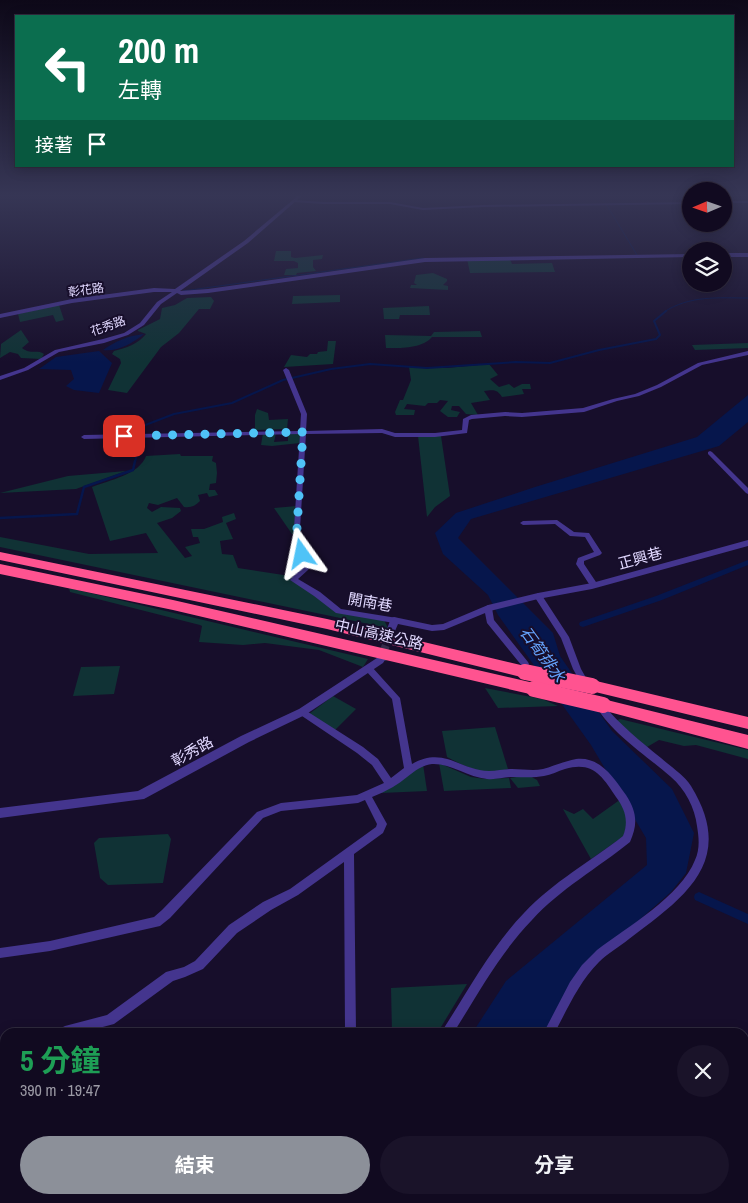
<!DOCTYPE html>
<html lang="zh-TW">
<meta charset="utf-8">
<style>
:root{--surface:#110a20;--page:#1a1329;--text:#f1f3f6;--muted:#9c9aa5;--line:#302b3e;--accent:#8c9099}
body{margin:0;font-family:"Archivo Narrow","Noto Sans TC",sans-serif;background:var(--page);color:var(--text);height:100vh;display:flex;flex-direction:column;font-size:19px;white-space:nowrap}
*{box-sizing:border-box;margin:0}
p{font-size:16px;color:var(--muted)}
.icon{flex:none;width:28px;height:28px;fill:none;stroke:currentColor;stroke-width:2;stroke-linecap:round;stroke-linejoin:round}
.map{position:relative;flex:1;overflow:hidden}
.sheet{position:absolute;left:0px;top:1028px;width:749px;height:176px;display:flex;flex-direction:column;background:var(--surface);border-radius:15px 15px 0 0;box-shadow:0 2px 12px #0003,0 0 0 1px var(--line)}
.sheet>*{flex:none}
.hud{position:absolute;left:15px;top:15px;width:719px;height:152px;border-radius:0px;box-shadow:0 2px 12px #0003,0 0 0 1px var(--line);background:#0b6e4f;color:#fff;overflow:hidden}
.needle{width:32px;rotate:268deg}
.buttons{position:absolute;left:682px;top:182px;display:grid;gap:10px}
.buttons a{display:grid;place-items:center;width:50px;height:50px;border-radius:50%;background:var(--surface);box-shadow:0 2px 12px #0003,0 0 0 1px var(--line);font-size:25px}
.pin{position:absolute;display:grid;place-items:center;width:42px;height:42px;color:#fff;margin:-21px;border-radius:10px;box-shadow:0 2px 8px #0006}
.me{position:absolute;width:55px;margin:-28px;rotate:348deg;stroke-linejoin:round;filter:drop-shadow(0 0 4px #0008)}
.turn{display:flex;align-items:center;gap:18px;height:105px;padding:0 20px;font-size:22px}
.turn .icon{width:65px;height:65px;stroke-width:2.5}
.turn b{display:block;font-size:35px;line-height:42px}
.then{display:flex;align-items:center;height:48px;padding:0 20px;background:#0003;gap:10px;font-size:19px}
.round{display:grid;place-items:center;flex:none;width:52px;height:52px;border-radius:26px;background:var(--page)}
.overview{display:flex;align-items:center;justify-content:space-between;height:85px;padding:0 20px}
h1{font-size:30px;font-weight:700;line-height:38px;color:#1e9e55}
.primary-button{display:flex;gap:10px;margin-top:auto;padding:10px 20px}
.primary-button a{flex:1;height:58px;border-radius:30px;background:var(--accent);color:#fff;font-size:20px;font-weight:700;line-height:58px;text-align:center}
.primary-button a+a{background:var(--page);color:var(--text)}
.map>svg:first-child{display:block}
</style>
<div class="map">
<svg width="748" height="1203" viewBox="0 0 748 1203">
<rect width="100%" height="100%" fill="#170e2b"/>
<g fill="#103235">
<path d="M276 251H291V257L295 258 323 255 322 259 313 260V267L316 271 297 273 296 275H284L286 269 298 268V263L294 261H274Z"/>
<path d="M467 259H510L512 264 552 263 555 272 470 273Z"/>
<path d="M433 273 447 279V281L443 285 448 286V290L410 288 411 285H417L414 283 416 275Z"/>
<path d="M340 295V302L292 304 293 296Z"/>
<path d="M211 297 214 301 210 309H199L179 333 161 347 127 393 108 390 121 363 120 359 112 354 114 351C126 348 138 344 146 334L138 331V330L160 319 162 308 175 305 187 298Z"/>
<path d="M59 305 64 320 56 322 53 315 20 322 18 314Z"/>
<path d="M429 306 430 315H400L399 319H384L383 308Z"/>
<path d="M21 330 29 342 22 348C31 355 37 349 44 354L41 359 21 358 18 354 10 352 0 358 1 344Z"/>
<path d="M480 331 482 337H432C422 349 400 348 386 348L385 335 431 336 434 332Z"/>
<path d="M328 341H336L333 364 284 367 291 355 307 357 310 354H317L318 352 327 351Z"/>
<path d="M748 343V348L695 350 692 345Z"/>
<path d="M489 364 498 375 490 379 499 387 509 384 514 388 522 384H530L531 389H522L524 394 502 397C497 389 493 390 484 391L490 400 471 403 478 415 466 414 459 406H452L451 410 460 412 457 417H448L440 411 448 401 440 400 437 403H428L425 406 407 404 404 409 415 410 414 415H396L395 412 400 400H403L411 380 409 367 447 368Z"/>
<path d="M257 409 268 413 269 420 288 419 287 429 255 430V415Z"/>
<path d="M263 433H276L274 442 288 441V435H280V433L301 434 300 443 272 446 261 445Z"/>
<path d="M418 436H441L450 496 435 507 427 517Z"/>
<path d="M180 454 181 456H213L212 461 216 463 217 473 216 483 210 484 209 490H215L218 495 209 497 207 493 198 495 200 501C195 506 191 508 184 507L177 498 158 505 149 503 147 508 152 512 161 507 180 508 181 511 172 518 157 523 185 558 192 556 185 547 200 543 198 537H193L191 529H204L223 522 222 517 234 513 236 519 226 523 233 539 220 541 222 554 233 555 238 568 290 576 309 587 340 611 384 620 388 628 0 547V537L89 554 158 553 146 533 110 541 92 487C109 480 139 475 146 456Z"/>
<path d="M126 471 76 489 0 493 68 476Z"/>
<path d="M297 506 295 535 292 534 274 508Z"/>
<path d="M69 588 368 659 363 667 319 650 265 643 243 645 199 642 202 626 200 625 70 592Z"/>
<path d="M120 666 114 694 73 696 81 667Z"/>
<path d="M485 688 542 699 558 706 498 708Z"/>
<path d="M333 696 356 709 335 730 309 714Z"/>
<path d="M620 719 748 750V759L696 745 684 746 659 740 647 747 616 721Z"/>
<path d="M495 727 508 769C487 777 465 767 447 757L442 731Z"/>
<path d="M439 763 471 777 485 779 509 778 511 788 444 791Z"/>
<path d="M423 764 427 791 381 793Z"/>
<path d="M528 775 537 780 540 786 518 788 510 778Z"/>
<path d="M621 799 628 817 624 836 591 859 563 809 574 814 583 809 593 819Z"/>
<path d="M168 834 171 839 163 883 108 885 100 878 94 843 99 838Z"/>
<path d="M467 984 438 1032H392L391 988Z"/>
</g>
<g fill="#06164c">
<path d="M144 334C133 343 117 352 103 350 116 341 127 336 144 334Z"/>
<path d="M99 351 112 363 99 393 74 390 66 386 74 379 71 370 39 369 56 357Z"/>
<path d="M748 395V422L719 446 471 519 458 538 553 633 560 656 612 731 672 789 694 833 686 873 671 892 586 967 548 1032H473L506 981 647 865 646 838 591 745 498 615 488 595 443 554 435 533 456 513 535 487 697 437Z"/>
<path d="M366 1199H452L450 1203H363Z"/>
</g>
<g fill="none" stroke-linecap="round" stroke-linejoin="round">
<g stroke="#06164c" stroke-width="1">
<path d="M600 194 637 255"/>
<path d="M183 291 423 258"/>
<path d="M664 312C690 295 718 298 748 298"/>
</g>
<path stroke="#06164c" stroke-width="2" d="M135 462 137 454 135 429 174 414 232 403 283 380 331 369 370 364 427 368 516 362 550 363 599 350 656 339 660 335 654 321 666 311"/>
<path stroke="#06164c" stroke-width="2.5" d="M0 518 77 514 84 487 133 470 135 461"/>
<g fill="#06164c" fill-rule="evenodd">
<path d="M748 560V565L662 600 583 627 580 626 579 624 580 622 656 596Z"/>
<path d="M699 892 748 914V924L695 900 694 897 695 894Z"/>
</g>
<path stroke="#352c4b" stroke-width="8" stroke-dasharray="8 4.5" stroke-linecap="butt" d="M383 653 392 629"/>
<path stroke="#352c4b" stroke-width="11" stroke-dasharray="11 5" stroke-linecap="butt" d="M381 659 384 652"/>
<g fill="#44358e" fill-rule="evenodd">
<path d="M294 200 323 202H390L423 208 483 205 691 202V204L483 207 423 210 390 204H323L293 202 292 201Z"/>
<rect x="724" y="201" width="24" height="2"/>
<path d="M748 351V355L702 365 661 387 639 396 617 401 584 412 522 417 505 416 472 419 469 420 467 433 435 437H395L382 433 306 434 299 544 312 564 308 570 298 579 320 592 341 609 397 618 398 620 397 622 394 623 336 613 314 596 290 580 304 564 293 544 300 434 84 439 81 437 84 435 300 431 301 414 283 370 286 368 289 370 307 414 306 431 382 429 395 433H435L462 430 463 419 471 415 505 412 522 413 583 408 613 399 635 394 657 385 698 363Z"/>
<path d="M710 451 712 452 748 488V494L746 493 708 454V452Z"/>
<path d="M557 520 574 532 589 533 602 553 600 555 584 561V564L598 585 597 587H591L576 564 578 558 594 552 585 537 570 536 555 524 523 525 520 523 523 521Z"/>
<path d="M538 593 541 594 569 637 581 669 589 683 588 685 585 686 582 685 573 669 561 638 534 596Z"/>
<path d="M488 605 492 608 494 620 528 662 529 664 528 666H522L487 623 484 608Z"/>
<path d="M369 666 372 667 400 698 412 764C444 746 459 770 489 771 497 771 505 769 512 769 523 769 533 771 543 769 554 766 565 761 576 759 600 756 614 778 626 795 637 812 638 824 630 842 598 868 560 889 532 920 500 953 478 994 454 1032H443L444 1028C469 989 492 946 524 913 553 882 591 861 623 836 629 821 625 809 616 797 602 776 593 761 565 769 558 771 551 775 544 776 534 778 523 777 513 777 504 777 496 780 487 779 468 777 450 763 432 764 416 766 406 780 393 787 386 791 379 794 372 797L387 824 383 833 354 854 356 1032H345L344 862 298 895 271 910 237 933 203 969 185 977 173 981 114 1024 84 1032H60L61 1028 65 1026 107 1015 166 972 184 967 195 961 229 925 263 902 290 889 376 827 377 824 365 800 358 803 281 811 263 818 170 918 160 926 50 951 0 958V948L50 941 154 917 162 910 257 812 281 803 357 795 384 783 372 765 357 753 299 714 298 712 299 710 302 709 305 710 363 747 378 759 391 778 404 768 392 699 366 671 365 669 366 667Z"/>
<path d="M600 703 603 704C620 725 640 741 661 758 671 767 684 775 691 786 737 861 685 897 629 939 619 947 608 953 599 962 579 982 568 1008 555 1032H544L570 982 582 965 597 950C627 927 681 896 695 860 700 849 699 838 697 826 695 808 685 789 671 777 646 755 612 734 596 706L597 704Z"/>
<path d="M5 1042V1054L0 1055V1043Z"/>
<path d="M336 1199H349L348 1203H335Z"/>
<path d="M450 1199H463L462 1203H449Z"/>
</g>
<g fill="#44358e" fill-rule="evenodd">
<path d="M300 194H304L248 243 180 291 208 289 425 258 691 254V257L425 262 208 293 181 295 177 293 161 304 144 325 128 335 104 343 59 352 28 370 0 380V376L24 368 55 350 103 339 124 333 140 323 157 302 172 292H154L72 303 0 318V314L72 299 154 288 175 289 244 241Z"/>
<rect x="724" y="253" width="24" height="4"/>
<path d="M748 540V546L592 589 538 599 490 611 444 630 432 631 398 624 395 631H389L387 629 391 618 394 617 432 625 443 624 488 605 538 593 592 583Z"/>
<path d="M380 656 383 657 385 660 383 663 305 715 249 742 144 799 0 818V808L138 791 241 736 299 709Z"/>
</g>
<g fill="#ff5390" fill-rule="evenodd">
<path d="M0 552 327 619 525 666 530 668 532 672 530 676 525 678 327 629 0 560Z"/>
<path d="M0 564 173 600 534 683 539 685 542 689 539 693 534 695 173 610 0 574Z"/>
<path d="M592 680 748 717V729L587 690 584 686 587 682Z"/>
<path d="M603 699 748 735V749L598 709 595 705 598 701Z"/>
</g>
<g stroke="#ff5390" stroke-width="16">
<path d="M525 672 592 686"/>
<path d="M534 689 603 705"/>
</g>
</g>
<linearGradient id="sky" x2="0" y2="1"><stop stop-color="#0d0818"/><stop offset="0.54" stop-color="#363655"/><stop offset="1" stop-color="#363655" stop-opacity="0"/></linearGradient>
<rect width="748" height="362" fill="url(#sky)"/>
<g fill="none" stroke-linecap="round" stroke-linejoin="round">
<path stroke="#4fc3f7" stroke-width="9" stroke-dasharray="0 16.2" d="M124 436 303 432 296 544 302 554"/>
</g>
<g text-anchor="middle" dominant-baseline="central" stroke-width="4" stroke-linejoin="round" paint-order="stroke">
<g font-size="12" fill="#e1d8ff" stroke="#170e2b">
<text transform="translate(86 290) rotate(-8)">彰花路</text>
<text transform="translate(108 326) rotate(-19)">花秀路</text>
</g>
<g font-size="15" fill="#e1d8ff" stroke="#170e2b">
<text transform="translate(640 558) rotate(-15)">正興巷</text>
<text transform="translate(370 602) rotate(10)">開南巷</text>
<text transform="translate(379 634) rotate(13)">中山高速公路</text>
<text transform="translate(192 751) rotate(-29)">彰秀路</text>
</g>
<g font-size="16" font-style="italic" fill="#66a5ff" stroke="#170e2b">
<text transform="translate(543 654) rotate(54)">石筍排水</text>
</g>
</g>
</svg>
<div class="buttons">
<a><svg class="needle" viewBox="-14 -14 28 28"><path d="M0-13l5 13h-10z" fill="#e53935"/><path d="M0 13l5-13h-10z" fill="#9c9aa5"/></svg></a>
<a><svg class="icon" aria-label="layers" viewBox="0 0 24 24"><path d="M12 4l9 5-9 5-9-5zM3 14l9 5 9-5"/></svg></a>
</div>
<div class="pin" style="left:124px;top:436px;background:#d93025"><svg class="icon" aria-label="arrive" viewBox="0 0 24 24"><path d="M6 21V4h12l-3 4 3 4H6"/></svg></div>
<svg class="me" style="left:302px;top:554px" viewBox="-20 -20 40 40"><path d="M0-17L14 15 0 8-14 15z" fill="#4fc3f7" stroke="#fff" stroke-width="4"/></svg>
<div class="hud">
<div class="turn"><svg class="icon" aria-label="left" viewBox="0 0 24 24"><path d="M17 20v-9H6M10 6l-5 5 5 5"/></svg><div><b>200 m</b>左轉</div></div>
<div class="then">接著<svg class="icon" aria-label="arrive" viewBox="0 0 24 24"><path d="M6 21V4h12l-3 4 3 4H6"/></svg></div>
</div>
<section class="sheet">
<div class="overview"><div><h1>5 分鐘</h1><p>390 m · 19:47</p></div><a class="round"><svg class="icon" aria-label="close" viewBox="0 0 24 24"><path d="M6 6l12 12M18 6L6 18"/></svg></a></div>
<div class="primary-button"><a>結束</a><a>分享</a></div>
</section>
</div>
